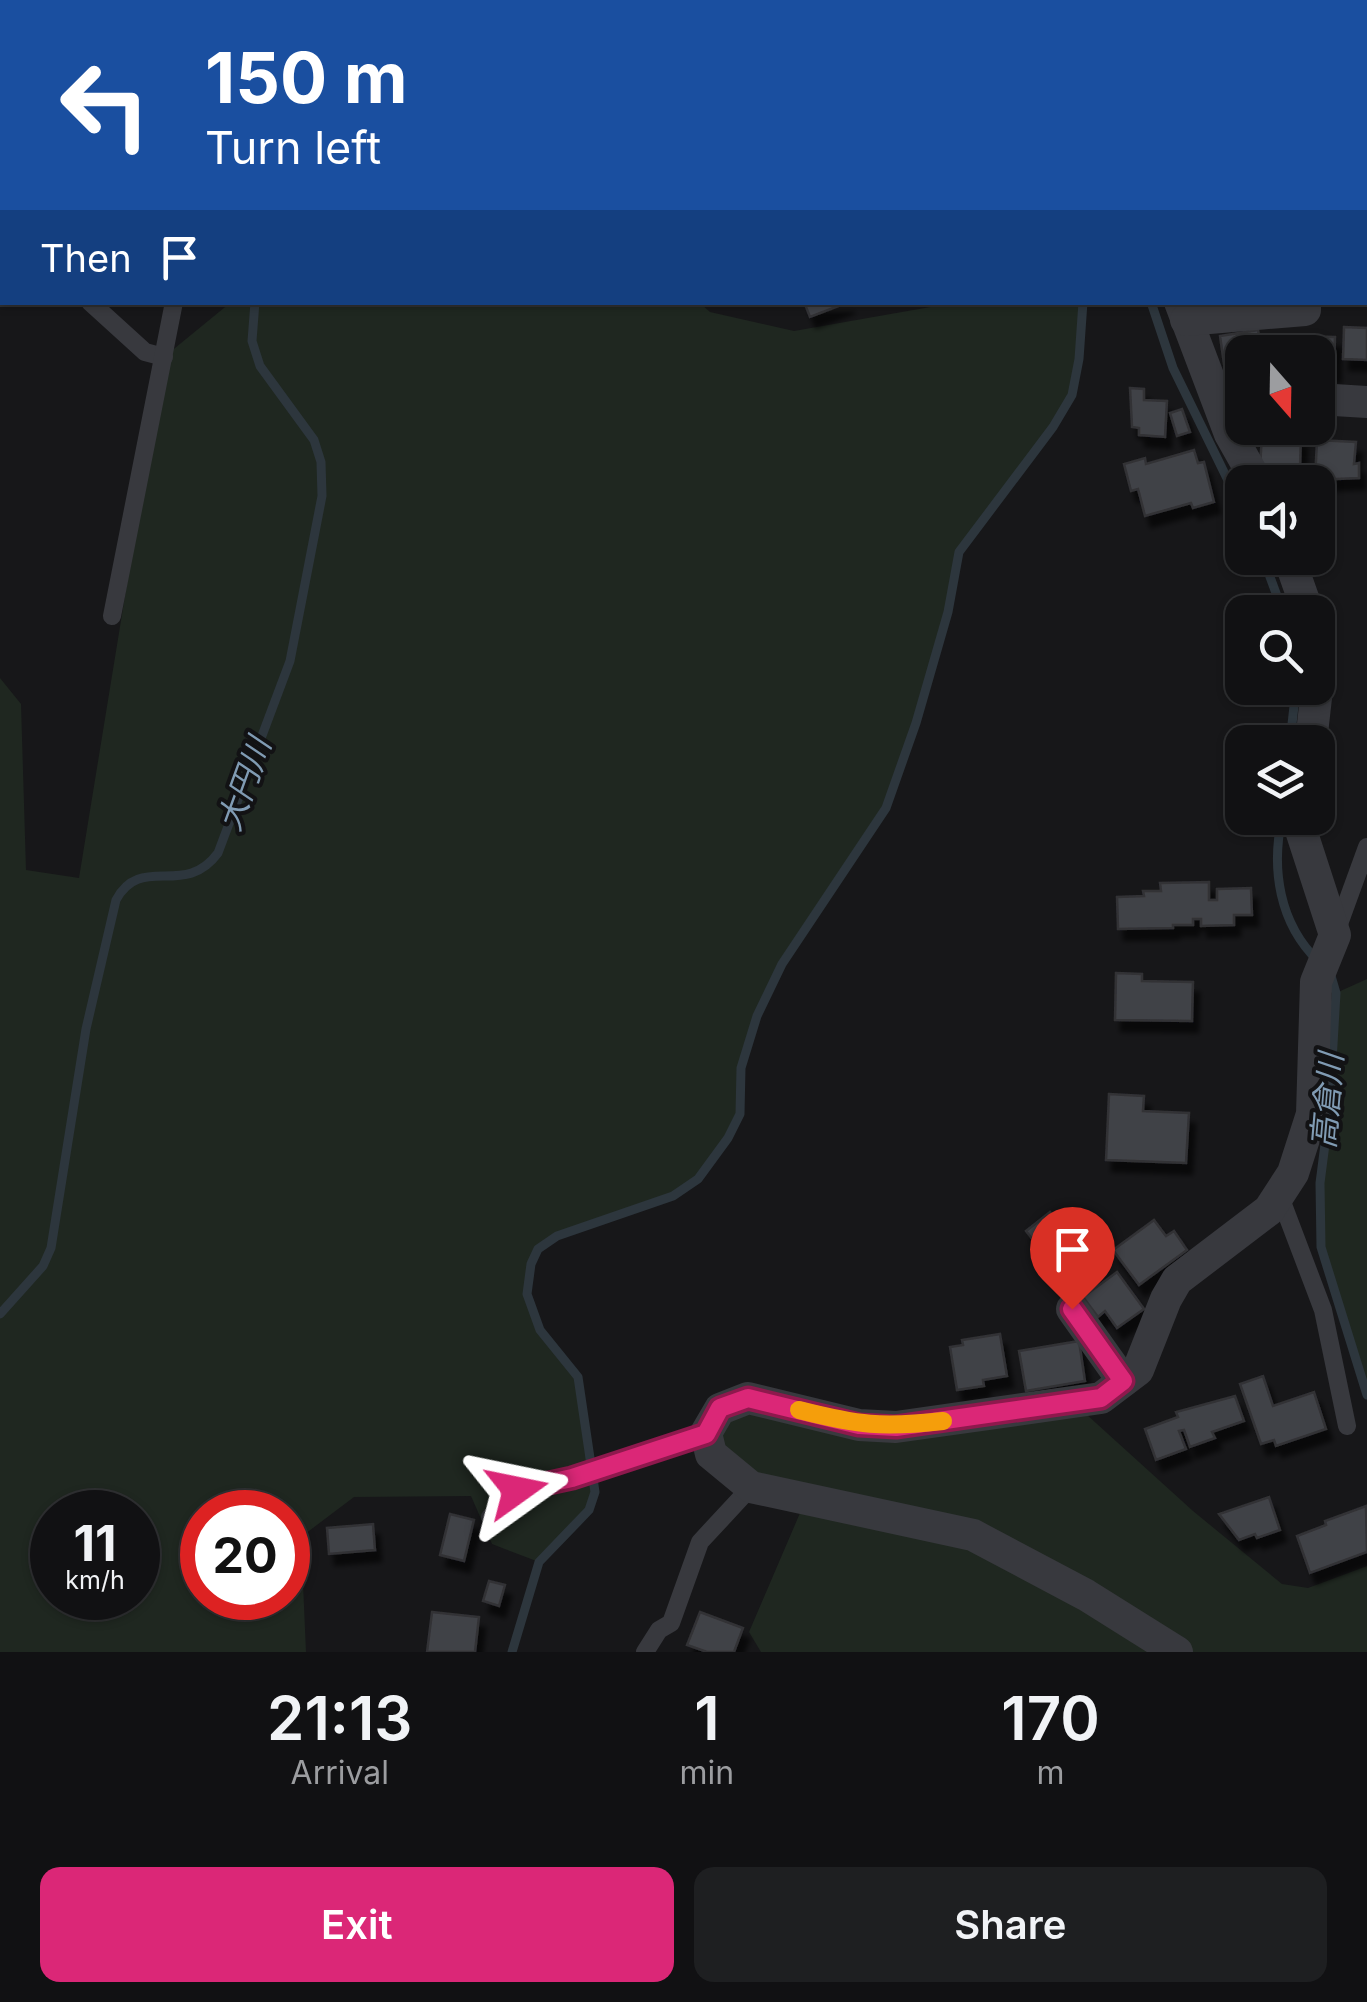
<!DOCTYPE html>
<meta charset="utf-8">
<style>
:root{--surface:#111113;--page:#1e1f21;--text:#f1f3f6;--muted:#9c9da0;--line:#303133;--accent:#db2777}
body{margin:0;font-family:Inter,"Noto Sans JP",sans-serif;background:var(--page);color:var(--text);height:100vh;display:flex;flex-direction:column;font-size:38px;white-space:nowrap}
*{box-sizing:border-box;margin:0}
p{font-size:32px;color:var(--muted)}
.icon{flex:none;width:55px;height:55px;fill:none;stroke:currentColor;stroke-width:2;stroke-linecap:round;stroke-linejoin:round}
.map{position:relative;height:1652px;overflow:hidden}
.sheet{display:flex;flex-direction:column;background:var(--surface);flex:1}
.sheet>*{flex:none}
.guide{position:absolute;left:0px;top:0px;width:1368px;height:305px;box-shadow:0 2px 8px #0004,0 0 0 2px var(--line);background:#1a4fa0;color:#fff;overflow:hidden}
.needle{width:65px;rotate:160deg}
.tools{position:absolute;left:1225px;top:335px;display:grid;gap:20px}
.tools a{display:grid;place-items:center;width:110px;height:110px;border-radius:20px;background:var(--surface);box-shadow:0 2px 8px #0004,0 0 0 2px var(--line);font-size:50px}
.speed{position:absolute;left:30px;top:1490px;display:flex;gap:20px;font-size:50px;font-weight:700;text-align:center}
.speed>*{display:grid;place-content:center;width:130px;height:130px;border-radius:50%;background:var(--surface);box-shadow:0 2px 8px #0004,0 0 0 2px var(--line);line-height:1}
.speed small{font-size:25px;font-weight:400}
.speed .limit{border:15px solid #d22;background:#fff;color:#111}
.pin{position:absolute;display:grid;place-items:center;width:85px;height:85px;color:#fff;margin:-102px -42px;border-radius:50% 50% 50% 0;rotate:-45deg;box-shadow:0 0 10px #0007}
.pin .icon{rotate:45deg}
.me{position:absolute;width:110px;margin:-55px;rotate:78deg;stroke-linejoin:round;filter:drop-shadow(0 0 8px #0008)}
.turn{display:flex;align-items:center;gap:35px;height:210px;padding:0 40px;font-size:45px}
.turn .icon{width:130px;height:130px;stroke-width:2.5}
.turn b{display:block;font-size:70px;line-height:85px}
.then{display:flex;align-items:center;height:95px;padding:0 40px;background:#0003;gap:20px;font-size:38px}
.eta{display:flex;justify-content:space-evenly;align-items:center;height:170px;text-align:center}
.eta b{font-size:60px;font-weight:600;line-height:70px}
.cta{display:flex;gap:20px;margin-top:auto;padding:20px 40px}
.cta a{flex:1;height:115px;border-radius:20px;background:var(--accent);color:#fff;font-size:40px;font-weight:600;line-height:115px;text-align:center}
.cta a+a{background:var(--page);color:var(--text)}
.map>svg:first-child{display:block}
</style>
<div class="map">
<svg width="1367" height="1652" viewBox="0 0 1367 1652">
<defs>
<filter id="shadow"><feDropShadow dx="6" dy="11" stdDeviation="2.5" flood-color="#0009"/></filter>
</defs>
<rect width="100%" height="100%" fill="#171719"/>
<g fill="#1f2720" fill-rule="evenodd">
<path d="M230 303H700L710 312 794 331 953 303H1083L1079 359 1072 395 1053 427 959 552 948 612 916 723 886 808 782 964 757 1016 741 1068 740 1114 728 1138 698 1179 673 1196 558 1236 538 1249 531 1264 527 1294 540 1330 578 1377 595 1492 589 1510 539 1562 492 1544 471 1496 354 1497 301 1537 306 1652H0V678L21 704 26 870 79 878 164 357ZM52 1512H138V1598H52ZM202 1512H288V1598H202Z"/>
<path d="M1367 979V1395L1321 1247 1320 1183 1329 1113 1336 993Z"/>
<path d="M1075 1404 1193 1511 1282 1584 1308 1588 1367 1566V1652H761L749 1632 806 1499 734 1475 711 1419 720 1409 859 1425Z"/>
</g>
<g fill="none" stroke-linecap="round" stroke-linejoin="round">
<g stroke="#2d363d" stroke-width="9">
<path d="M267 0V2"/>
<path d="M1108 2 1109 0"/>
<path d="M1151 302 1173 368 1242 509"/>
<path d="M1263 558 1283 612"/>
<path d="M1290 742 1296 688"/>
<path d="M1282 818C1271 869 1279 923 1318 961"/>
<path d="M1331 976 1336 993 1329 1113 1320 1183 1321 1247 1367 1395"/>
<path d="M0 1314 43 1266 51 1248 86 1029 116 900C141 853 184 899 218 853L290 661 322 496 321 462 314 440 260 366 252 341 255 302"/>
<path d="M512 1652 539 1562 589 1510 595 1492 578 1377 540 1330 527 1294 531 1264 538 1249 557 1236 673 1196 698 1179 728 1138 740 1114 741 1068 757 1016 782 964 886 808 916 723 948 612 959 552 1053 427 1072 395 1079 359 1083 302"/>
</g>
</g>
<g fill="#414246" stroke="#313135" stroke-width="2.5" filter="url(#shadow)">
<path d="M804 302H849L810 317Z"/>
<path d="M1344 327 1367 328V360L1343 359Z"/>
<path d="M1258 330 1262 352H1242V361L1224 364 1220 336Z"/>
<path d="M1291 336 1335 337 1334 372 1318 371V352H1290Z"/>
<path d="M1130 388 1144 389V400L1167 401 1165 437 1139 435V428L1132 427Z"/>
<path d="M1182 409 1190 432 1177 436 1170 413Z"/>
<path d="M1262 434 1301 436 1300 468 1260 467Z"/>
<path d="M1317 440 1356 442 1354 464 1359 463V478L1315 480Z"/>
<path d="M1194 450 1198 463 1204 462 1214 502 1193 508 1191 503 1145 516 1138 489 1131 491 1124 464 1145 458 1146 464Z"/>
<path d="M1209 882V900H1217V889L1251 888 1252 915H1234V925L1201 926V919H1193V925H1173V928L1118 929 1117 897 1144 896 1143 891H1161L1160 883Z"/>
<path d="M1116 973 1142 974V981L1193 982 1192 1021 1115 1020Z"/>
<path d="M1109 1094 1144 1096 1143 1111 1189 1113 1186 1163 1106 1160Z"/>
<path d="M1069 1210 1099 1247 1061 1276 1026 1231 1050 1212 1056 1220Z"/>
<path d="M1154 1220 1166 1236 1174 1231 1187 1250 1139 1285 1113 1250Z"/>
<path d="M1117 1272 1144 1309 1117 1328 1105 1311 1098 1317 1083 1297Z"/>
<path d="M1000 1334 1007 1376 983 1380 984 1386 957 1390 950 1347 963 1345 962 1340Z"/>
<path d="M1079 1341 1085 1381 1026 1391 1019 1351Z"/>
<path d="M1263 1376 1273 1406 1314 1392 1326 1429 1276 1446 1274 1440 1261 1444 1240 1384Z"/>
<path d="M1235 1396 1244 1421 1212 1432 1215 1438 1190 1447 1184 1430 1179 1431 1186 1449 1156 1460 1145 1429 1178 1417 1176 1412Z"/>
<path d="M1269 1497 1280 1530 1257 1538 1255 1534 1239 1540 1219 1514Z"/>
<path d="M1366 1506 1367 1552 1310 1573 1297 1536 1326 1525 1325 1521Z"/>
<path d="M450 1514 474 1520 464 1561 440 1555Z"/>
<path d="M373 1524 375 1550 329 1554 327 1528Z"/>
<path d="M489 1581 505 1585 499 1606 483 1601Z"/>
<path d="M432 1612 479 1617 475 1652H427Z"/>
<path d="M700 1612 743 1628 734 1652H707L687 1645Z"/>
</g>
<g fill="none" stroke-linecap="round" stroke-linejoin="round">
<g stroke="#38393e" stroke-width="18">
<path d="M814 0 815 2"/>
<path d="M235 2 237 0"/>
<path d="M0 222 2 224"/>
<path d="M90 302 145 352 164 357"/>
<path d="M1234 548 1242 545"/>
<path d="M112 616 174 302"/>
<path d="M1335 935 1367 847"/>
<path d="M1279 1194 1323 1310 1347 1426"/>
<path d="M490 1517 517 1490 573 1478 706 1433"/>
<path d="M645 1652 659 1630 671 1623 700 1542 751 1487"/>
</g>
<g stroke="#38393e" stroke-width="32">
<path d="M1316 0V2"/>
<path d="M1136 2 1137 0"/>
<path d="M1180 302 1230 434 1257 482"/>
<path d="M1186 320 1305 310V302"/>
<path d="M1318 399 1367 402"/>
<path d="M1289 558 1308 612"/>
<path d="M1311 742 1320 662 1318 639"/>
<path d="M1072 1309 1123 1381"/>
<path d="M1177 1652 1086 1595 973 1535 751 1487 711 1454 706 1433 720 1409 748 1398 859 1425 896 1427 1101 1398 1138 1370 1166 1299 1177 1280 1269 1210 1293 1173 1312 1114 1316 982 1335 935 1297 818"/>
</g>
</g>
<g fill="none" stroke-linecap="round" stroke-linejoin="round">
<g stroke="#8e194d" stroke-width="25">
<path id="route" d="M517 1490 572 1478 706 1434 720 1408 748 1398 859 1425 896 1427 1101 1398 1123 1381 1072 1309"/>
</g>
<use href="#route" stroke="#db2777" stroke-width="18"/>
<path stroke="#f59e0b" stroke-width="18" d="M799 1410C858 1425 882 1428 943 1421"/>
</g>
<g text-anchor="middle" dominant-baseline="central" stroke-width="8" stroke-linejoin="round" paint-order="stroke">
<g font-size="32" font-style="italic" fill="#809bb3" stroke="#121214">
<text transform="translate(244 784) rotate(-70)">大円川</text>
<text transform="translate(1327 1101) rotate(-85)">高倉川</text>
</g>
</g>
</svg>
<div class="tools">
<a><svg class="needle" viewBox="-14 -14 28 28"><path d="M0-13l5 13h-10z" fill="#e53935"/><path d="M0 13l5-13h-10z" fill="#9c9da0"/></svg></a>
<a><svg class="icon" aria-label="sound" viewBox="0 0 24 24"><path d="M4 9h4l5-4v14l-5-4H4zM17 9q2 3 0 6"/></svg></a>
<a><svg class="icon" aria-label="search" viewBox="0 0 24 24"><circle cx="10" cy="10" r="6"/><path d="M15 15l6 6"/></svg></a>
<a><svg class="icon" aria-label="layers" viewBox="0 0 24 24"><path d="M12 4l9 5-9 5-9-5zM3 14l9 5 9-5"/></svg></a>
</div>
<div class="speed"><div>11<small>km/h</small></div><div class="limit">20</div></div>
<div class="pin" style="left:1072px;top:1309px;background:#d93025"><svg class="icon" aria-label="arrive" viewBox="0 0 24 24"><path d="M6 21V4h12l-3 4 3 4H6"/></svg></div>
<svg class="me" style="left:517px;top:1490px" viewBox="-20 -20 40 40"><path d="M0-17L14 15 0 8-14 15z" fill="#db2777" stroke="#fff" stroke-width="4"/></svg>
<div class="guide">
<div class="turn"><svg class="icon" aria-label="left" viewBox="0 0 24 24"><path d="M17 20v-9H6M10 6l-5 5 5 5"/></svg><div><b>150 m</b>Turn left</div></div>
<div class="then">Then<svg class="icon" aria-label="arrive" viewBox="0 0 24 24"><path d="M6 21V4h12l-3 4 3 4H6"/></svg></div>
</div>
</div>
<section class="sheet">
<div class="eta">
<div><b>21:13</b><p>Arrival</p></div>
<div><b>1</b><p>min</p></div>
<div><b>170</b><p>m</p></div>
</div>
<div class="cta"><a>Exit</a><a>Share</a></div>
</section>
